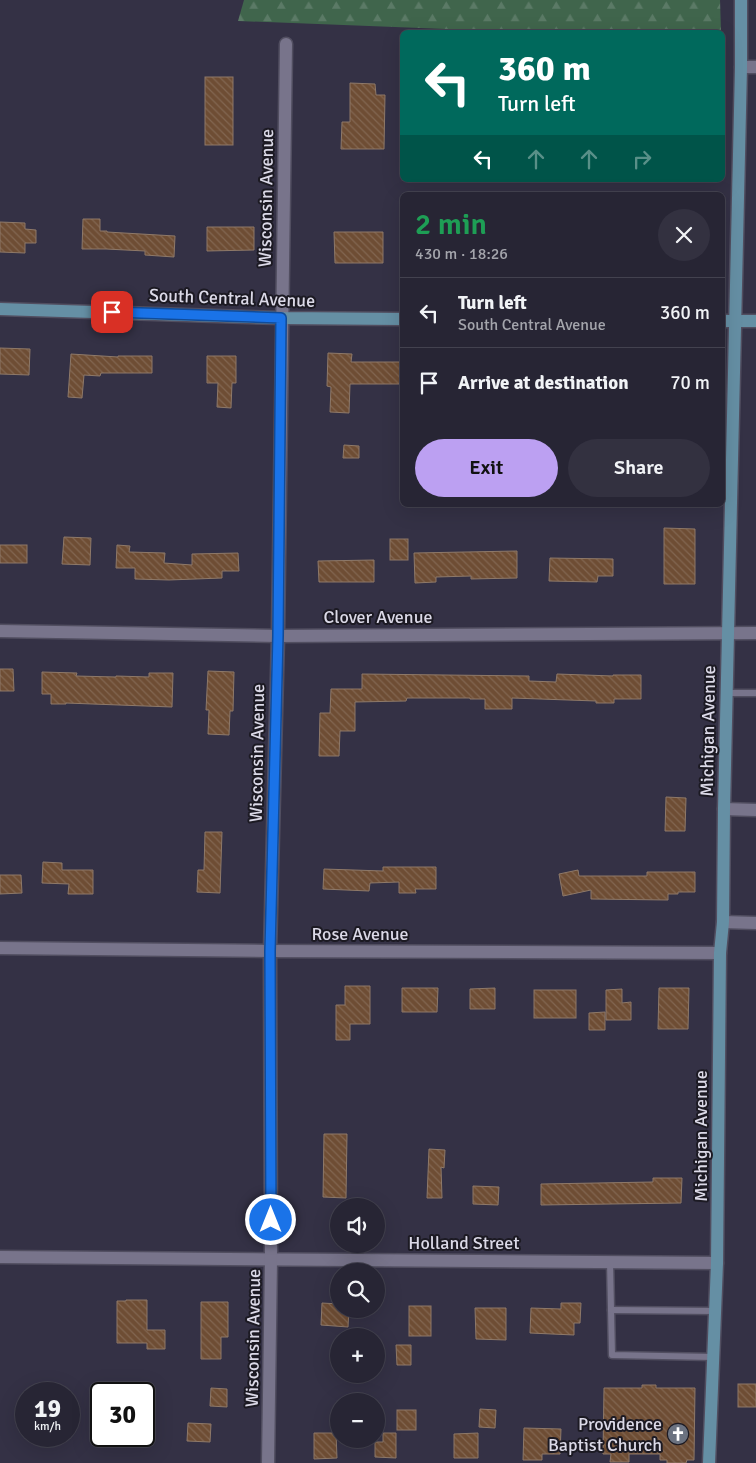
<!DOCTYPE html>
<meta charset="utf-8">
<style>
:root{--surface:#272534;--page:#333140;--text:#f1f3f6;--muted:#a4a5ac;--line:#43424f;--accent:#bca0f2}
body{margin:0;font-family:Signika,sans-serif;background:var(--page);color:var(--text);height:100vh;display:flex;flex-direction:column;font-size:19px;white-space:nowrap}
*{box-sizing:border-box;margin:0}
p{font-size:16px;color:var(--muted)}
.icon{flex:none;width:28px;height:28px;fill:none;stroke:currentColor;stroke-width:2;stroke-linecap:round;stroke-linejoin:round}
.map{position:relative;flex:1;overflow:hidden}
.panel{position:absolute;left:400px;top:192px;width:325px;height:315px;display:flex;flex-direction:column;background:var(--surface);border-radius:8px;box-shadow:0 5px 20px #0002,0 0 0 1px var(--line)}
.panel>*{flex:none}
.top-card{position:absolute;left:400px;top:30px;width:325px;height:152px;border-radius:8px;box-shadow:0 5px 20px #0002,0 0 0 1px var(--line);background:#00695c;color:#fff;overflow:hidden}
.buttons{position:absolute;left:330px;top:1198px;display:grid;gap:10px}
.buttons a{display:grid;place-items:center;width:55px;height:55px;border-radius:50%;background:var(--surface);box-shadow:0 5px 20px #0002,0 0 0 1px var(--line);font-size:25px}
.speed{position:absolute;left:15px;top:1382px;display:flex;gap:10px;font-size:25px;font-weight:700;text-align:center}
.speed>*{display:grid;place-content:center;width:65px;height:65px;border-radius:50%;background:var(--surface);box-shadow:0 5px 20px #0002,0 0 0 1px var(--line);line-height:1}
.speed small{font-size:12px;font-weight:400}
.speed .limit{border:2px solid #111;border-radius:8px;background:#fff;color:#111}
.pin{position:absolute;display:grid;place-items:center;width:42px;height:42px;color:#fff;margin:-21px;border-radius:10px;box-shadow:0 2px 8px #0006}
.me{position:absolute;width:55px;margin:-28px;rotate:0deg;stroke-linejoin:round;filter:drop-shadow(0 0 4px #0008)}
.turn{display:flex;align-items:center;gap:18px;height:105px;padding:0 15px;font-size:22px}
.turn .icon{width:65px;height:65px;stroke-width:2.5}
.turn b{display:block;font-size:35px;line-height:42px}
.lanes{display:flex;align-items:center;height:48px;padding:0 15px;background:#0003;justify-content:center;gap:25px;direction:ltr}
.lanes .off{opacity:.35}
.round{display:grid;place-items:center;flex:none;width:52px;height:52px;border-radius:26px;background:var(--page)}
.head{display:flex;align-items:center;justify-content:space-between;height:85px;padding:0 15px}
h1{font-size:30px;font-weight:600;line-height:38px;color:#1e9e55}
.action{display:flex;gap:10px;margin-top:auto;padding:10px 15px}
.action a{flex:1;height:58px;border-radius:30px;background:var(--accent);color:#111;font-size:20px;font-weight:600;line-height:58px;text-align:center}
.action a+a{background:var(--page);color:var(--text)}
ul{padding:0;list-style:none}
li{display:flex;align-items:center;gap:15px;height:70px;padding:0 15px;border-top:1px solid var(--line)}
li div{flex:1}
li b{display:block;font-size:19px}
li em{font-style:normal}
.map>svg:first-child{display:block}
</style>
<div class="map">
<svg width="756" height="1463" viewBox="0 0 756 1463">
<defs>
<pattern id="forest-firs" width="22" height="20" patternUnits="userSpaceOnUse" patternTransform="scale(1.25)"><rect width="22" height="20" fill="#40654c"/><path d="M5 1l3.5 6h-7zM16 11l3.5 6h-7z" fill="#5b7a66"/></pattern>
<pattern id="building-back-hatch" width="6" height="6" patternUnits="userSpaceOnUse" patternTransform="scale(1.25)"><rect width="6" height="6" fill="#6e4d34"/><path d="M-1 5l2 2M0 0l6 6M5-1l2 2" fill="none" stroke="#826651"/></pattern>
</defs>
<rect width="100%" height="100%" fill="#343145"/>
<path fill="url(#forest-firs)" d="M244 0H720L721 32H522L238 21Z"/>
<g fill="url(#building-back-hatch)" stroke="#8e7969">
<rect x="205" y="77" width="28" height="68"/>
<path d="M350 83 375 84 376 95H385L384 149H341L342 122H350Z"/>
<path d="M83 219H100V231H107V232L175 236 174 257 145 255V251L106 249H82Z"/>
<path d="M0 222 25 223V229L36 230V243H25V253L0 252Z"/>
<path d="M207 227H254V250L207 251Z"/>
<path d="M334 232H383V263H335Z"/>
<path d="M0 348 30 349 29 375 0 374Z"/>
<path d="M328 353 352 354 351 362H402V384H350L349 413 330 412 331 387 327 386Z"/>
<path d="M71 354 118 357V356H152V373H101L100 376 84 375 82 398 68 397Z"/>
<path d="M207 356H236V383H232L231 408 217 407 218 383H207Z"/>
<path d="M344 445 359 446V458H343Z"/>
<path d="M664 528 695 529V584H664Z"/>
<path d="M64 537 91 538 90 565 62 564Z"/>
<rect x="390" y="539" width="18" height="21"/>
<rect x="0" y="545" width="27" height="18"/>
<path d="M117 545 130 546 129 552 165 553 164 563 192 565V554L238 553 239 571H222V578L169 580 135 579V568H116Z"/>
<path d="M517 551V578L471 579V576L436 577V582L415 583 414 553Z"/>
<path d="M550 558 613 559V576H598L597 582 549 581Z"/>
<path d="M374 560V582H319L318 561Z"/>
<path d="M0 669H13L14 691H0Z"/>
<path d="M208 671 234 672 233 711H230L229 735 208 734 209 710H206Z"/>
<path d="M42 672 77 673 76 676 116 677V676L149 677V673H173L172 707 66 703V704H51V694H42Z"/>
<path d="M362 674 529 676V681L556 682 557 674 613 676V675H641V699H614V703H596V701L512 698V709H485V699H470V698H407L406 701 355 702V731H340L339 756H319L320 713H330L331 689H362Z"/>
<path d="M666 797 686 798 685 831H665Z"/>
<path d="M205 832H222L220 893 197 892 198 870H204Z"/>
<path d="M43 862 62 863V870H93V894H68L69 884 42 883Z"/>
<path d="M383 867H436V889H415L416 893H399V882L370 883 369 891 323 889 324 869 383 871Z"/>
<path d="M578 870 579 876H647V872H695V892H678V894H668V900L591 899V890L563 896 559 874Z"/>
<path d="M0 875H21L22 893 0 894Z"/>
<path d="M345 986H370V1024H350V1040H336V1005H345Z"/>
<path d="M402 988H438L437 1012H402Z"/>
<path d="M495 988V1009H470V989Z"/>
<path d="M659 988H689L688 1029H658Z"/>
<path d="M622 989V1003L631 1002V1020H606V990Z"/>
<rect x="534" y="990" width="42" height="28"/>
<path d="M605 1012V1030H589V1013Z"/>
<path d="M324 1134H347L346 1198 323 1197Z"/>
<path d="M429 1149 445 1150 444 1168 441 1167 442 1198H427Z"/>
<path d="M653 1178H682L681 1203 541 1205V1184L653 1182Z"/>
<path d="M473 1186 499 1187 498 1205 473 1204Z"/>
<path d="M126 1300H147V1330H165V1349H147V1343H117V1301H126Z"/>
<path d="M201 1302H228V1337H221V1359H201Z"/>
<path d="M322 1303 339 1304V1309H349L348 1327 321 1325Z"/>
<path d="M561 1303H581L580 1323H574V1335L530 1333 531 1308 561 1309Z"/>
<rect x="409" y="1306" width="22" height="30"/>
<path d="M475 1308H506V1340L476 1339Z"/>
<path d="M396 1345H411V1365H397Z"/>
<rect x="738" y="1384" width="18" height="23"/>
<path d="M642 1385H656V1388H695L694 1460H687L686 1463H667V1460H660V1454H629V1462H610L611 1454H603L604 1388H642Z"/>
<path d="M211 1388 227 1389V1407L210 1406Z"/>
<path d="M480 1409 496 1410 495 1428 479 1427Z"/>
<rect x="397" y="1410" width="19" height="20"/>
<path d="M188 1423 211 1424 210 1442 187 1441Z"/>
<path d="M524 1428 561 1429 560 1454H542V1460H523Z"/>
<path d="M314 1433H336L337 1458 314 1459Z"/>
<path d="M383 1433H396V1458L375 1457V1442H383Z"/>
<path d="M478 1433V1458H454V1434Z"/>
</g>
<g fill="none" stroke-linecap="round" stroke-linejoin="round">
<g stroke="#514e60" stroke-width="9">
<g id="lane">
<path d="M727 693H756"/>
<path d="M610 1262 612 1355 713 1357"/>
<path d="M611 1310 716 1311"/>
</g>
</g>
<g stroke="#514e60" stroke-width="15">
<g id="street">
<path d="M741 67H756"/>
<path d="M0 631 278 636 756 633"/>
<path d="M724 809 756 810"/>
<path d="M723 922 756 923"/>
<path d="M0 948 270 951 720 953"/>
<path d="M0 1257 717 1263"/>
<path d="M268 1463 271 1259 270 951 278 636 286 44"/>
</g>
</g>
<g stroke="#514e60" stroke-width="15">
<g id="secondary">
<path d="M0 309 281 318 402 319"/>
<path d="M722 321H756"/>
<path d="M709 1463 717 1263 720 953 723 922 724 809 741 67V0"/>
</g>
</g>
<use href="#lane" stroke="#78748b" stroke-width="6"/>
<use href="#street" stroke="#78748b" stroke-width="12"/>
<use href="#secondary" stroke="#658fa4" stroke-width="12"/>
</g>
<g fill="none" stroke-linecap="round" stroke-linejoin="round">
<g stroke="#114b97" stroke-width="12">
<path id="route" d="M112 312 281 318 278 636 270 951 271 1220"/>
</g>
<use href="#route" stroke="#1a73e8" stroke-width="9"/>
</g>
<defs>
<g id="church-disc" transform="scale(1.125)"><circle r="9.5" fill="#6b7280" stroke="#1c1a23"/><path d="M-1.2-6h2.4v3.5h3.3v2.4h-3.3V6h-2.4V-.1h-3.3v-2.4h3.3Z" fill="#fff"/></g>
</defs>
<g fill-rule="evenodd">
<use href="#church-disc" x="678" y="1434"/>
</g>
<g text-anchor="middle" dominant-baseline="central" stroke-width="4" stroke-linejoin="round" paint-order="stroke">
<g font-size="18" fill="#dbd9e7" stroke="#1c1a23">
<text transform="translate(266 198) rotate(-89)">Wisconsin Avenue</text>
<text transform="translate(232 298) rotate(2)">South Central Avenue</text>
<text x="378" y="617">Clover Avenue</text>
<text transform="translate(708 731) rotate(-89)">Michigan Avenue</text>
<text transform="translate(257 753) rotate(-89)">Wisconsin Avenue</text>
<text x="360" y="934">Rose Avenue</text>
<text transform="translate(701 1136) rotate(-90)">Michigan Avenue</text>
<text x="464" y="1243">Holland Street</text>
<text transform="translate(253 1338) rotate(-89)">Wisconsin Avenue</text>
</g>
<g font-size="18" fill="#dbd9e7" stroke="#1c1a23" text-anchor="end">
<text x="662" y="1424">Providence<tspan x="662" dy="21">Baptist Church</tspan></text>
</g>
</g>
</svg>
<div class="buttons">
<a><svg class="icon" aria-label="sound" viewBox="0 0 24 24"><path d="M4 9h4l5-4v14l-5-4H4zM17 9q2 3 0 6"/></svg></a>
<a><svg class="icon" aria-label="search" viewBox="0 0 24 24"><circle cx="10" cy="10" r="6"/><path d="M15 15l6 6"/></svg></a>
<a>+</a>
<a>−</a>
</div>
<div class="speed"><div>19<small>km/h</small></div><div class="limit">30</div></div>
<div class="pin" style="left:112px;top:312px;background:#d93025"><svg class="icon" aria-label="arrive" viewBox="0 0 24 24"><path d="M6 21V4h12l-3 4 3 4H6"/></svg></div>
<svg class="me" style="left:271px;top:1220px" viewBox="-20 -20 40 40"><circle r="17" fill="#1a73e8" stroke="#fff" stroke-width="3"/><path d="M0-11L8 9 0 5-8 9z" fill="#fff"/></svg>
<div class="top-card">
<div class="turn"><svg class="icon" aria-label="left" viewBox="0 0 24 24"><path d="M17 20v-9H6M10 6l-5 5 5 5"/></svg><div><b>360 m</b>Turn left</div></div>
<div class="lanes"><svg class="icon" aria-label="left" viewBox="0 0 24 24"><path d="M17 20v-9H6M10 6l-5 5 5 5"/></svg><svg class="icon off" aria-label="ahead" viewBox="0 0 24 24"><path d="M12 20V5M6 11l6-6 6 6"/></svg><svg class="icon off" aria-label="ahead" viewBox="0 0 24 24"><path d="M12 20V5M6 11l6-6 6 6"/></svg><svg class="icon off" aria-label="right" viewBox="0 0 24 24"><path d="M7 20v-9h11M14 6l5 5-5 5"/></svg></div>
</div>
<section class="panel">
<div class="head"><div><h1>2 min</h1><p>430 m · 18:26</p></div><a class="round"><svg class="icon" aria-label="close" viewBox="0 0 24 24"><path d="M6 6l12 12M18 6L6 18"/></svg></a></div>
<ul>
<li><svg class="icon" aria-label="left" viewBox="0 0 24 24"><path d="M17 20v-9H6M10 6l-5 5 5 5"/></svg><div><b>Turn left</b><p>South Central Avenue</p></div><em>360 m</em></li>
<li><svg class="icon" aria-label="arrive" viewBox="0 0 24 24"><path d="M6 21V4h12l-3 4 3 4H6"/></svg><div><b>Arrive at destination</b></div><em>70 m</em></li>
</ul>
<div class="action"><a>Exit</a><a>Share</a></div>
</section>
</div>
